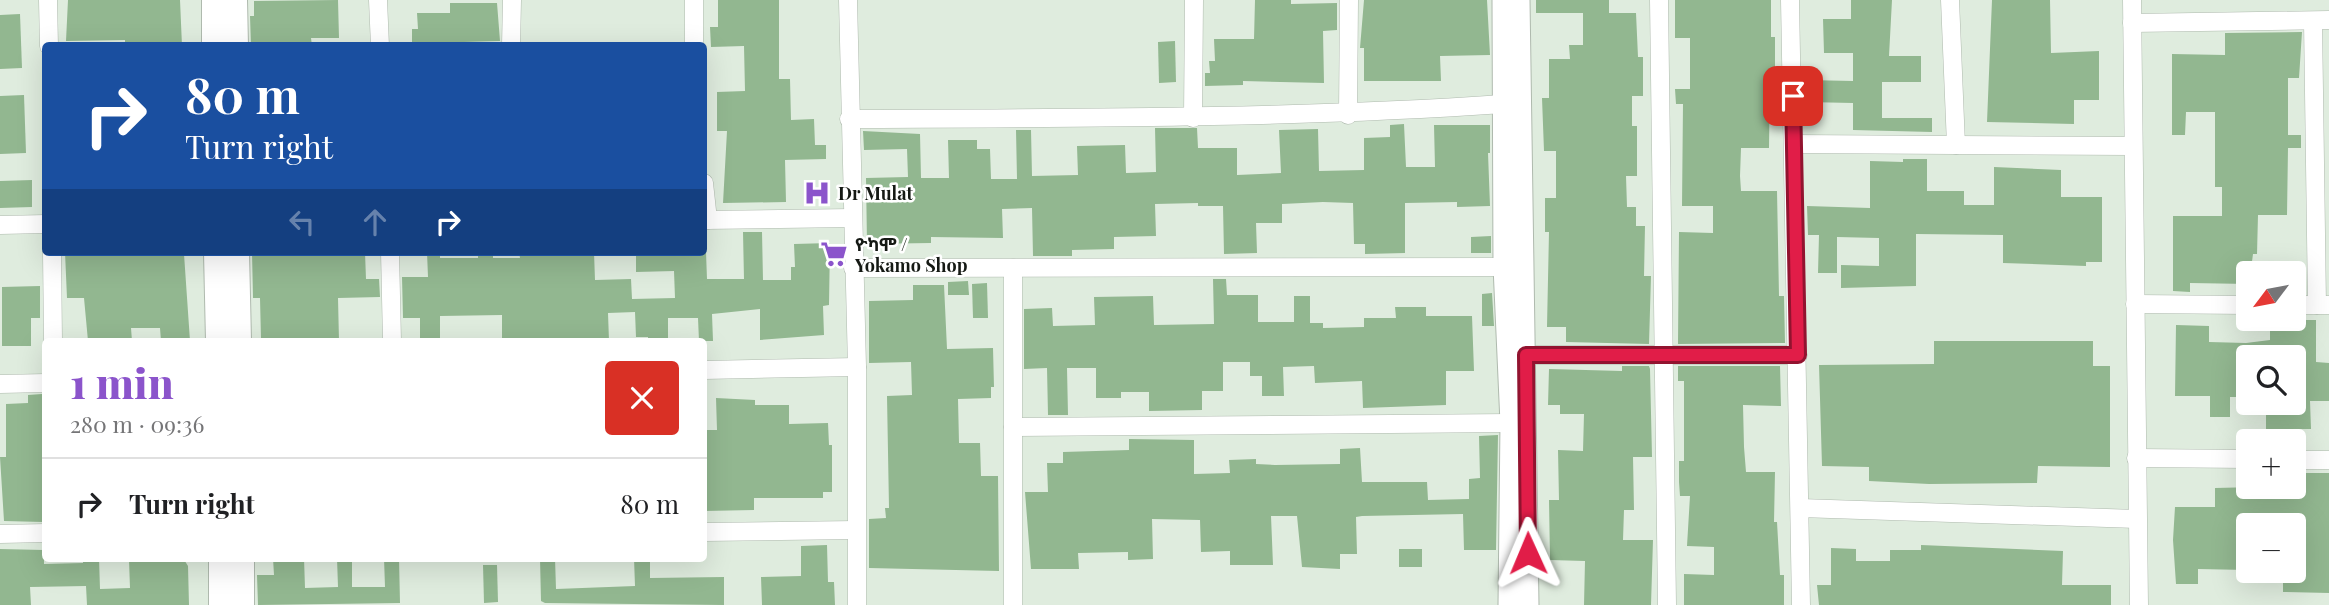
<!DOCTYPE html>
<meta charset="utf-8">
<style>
:root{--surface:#fff;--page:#f2f2f2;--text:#202124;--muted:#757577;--line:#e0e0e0;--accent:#8b54cb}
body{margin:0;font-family:"Playfair Display","Noto Sans Ethiopic",serif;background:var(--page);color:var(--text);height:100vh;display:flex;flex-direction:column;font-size:26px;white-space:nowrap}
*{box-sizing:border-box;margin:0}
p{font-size:23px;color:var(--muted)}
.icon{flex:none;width:38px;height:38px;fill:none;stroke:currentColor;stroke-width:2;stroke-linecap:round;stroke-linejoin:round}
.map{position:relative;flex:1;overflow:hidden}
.drawer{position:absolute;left:42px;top:338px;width:665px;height:224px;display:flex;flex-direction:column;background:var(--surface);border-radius:7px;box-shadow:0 7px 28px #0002}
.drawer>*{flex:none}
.hud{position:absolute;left:42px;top:42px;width:665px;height:214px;border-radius:7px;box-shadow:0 7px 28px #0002;background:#1a4fa0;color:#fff;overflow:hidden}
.needle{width:46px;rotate:238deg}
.fabs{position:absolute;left:2236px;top:261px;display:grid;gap:14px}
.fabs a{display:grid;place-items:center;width:70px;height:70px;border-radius:7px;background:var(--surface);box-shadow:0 7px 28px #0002;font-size:35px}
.pin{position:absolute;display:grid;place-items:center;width:60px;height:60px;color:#fff;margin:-30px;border-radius:14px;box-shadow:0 4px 10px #0006}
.me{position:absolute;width:77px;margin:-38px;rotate:359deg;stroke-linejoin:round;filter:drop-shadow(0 0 5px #0008)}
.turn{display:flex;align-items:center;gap:24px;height:147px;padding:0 28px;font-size:32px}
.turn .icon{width:91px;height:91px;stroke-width:2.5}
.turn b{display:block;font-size:49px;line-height:60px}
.lanes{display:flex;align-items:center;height:66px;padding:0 28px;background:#0003;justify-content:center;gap:35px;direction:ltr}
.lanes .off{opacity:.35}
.round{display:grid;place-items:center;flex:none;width:74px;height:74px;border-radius:7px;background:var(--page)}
.headline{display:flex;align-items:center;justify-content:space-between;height:119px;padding:0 28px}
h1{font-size:42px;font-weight:800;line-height:52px;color:var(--accent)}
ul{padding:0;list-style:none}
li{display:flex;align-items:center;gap:21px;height:91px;padding:0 28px;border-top:2px solid var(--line)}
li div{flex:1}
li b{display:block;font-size:26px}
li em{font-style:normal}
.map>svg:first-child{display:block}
</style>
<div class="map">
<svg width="2329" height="605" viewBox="0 0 2329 605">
<rect width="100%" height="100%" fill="#dfecde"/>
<g fill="#92b790">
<path d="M68 0H180L182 46H125V40L66 41Z"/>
<path d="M338 0 339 38H311L312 46H251L250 16H254V1Z"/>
<path d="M718 0H779V79H790L791 120 814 119 815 145H826V159L785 160 786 202 723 203 727 131H717V92L745 91 744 46 711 47 710 27H718Z"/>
<path d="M1255 0H1291V4L1337 3V30L1323 31 1324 83 1243 81V85L1205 86V73H1210L1209 61H1215L1214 39H1254Z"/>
<path d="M1364 0H1487L1490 55 1440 56 1441 81H1364V48H1360Z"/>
<path d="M1536 0H1609V13H1636L1638 57H1643V96H1632V126H1637V176H1626L1627 207H1636V226H1645L1644 276H1651L1649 344 1566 342V327H1547L1549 232H1545V198H1556V151H1544L1542 98H1549V59H1570L1569 45H1583V13H1536Z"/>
<path d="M1675 0H1771V37H1775V68H1770L1769 148H1741L1740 176 1741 191H1777L1779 296H1784L1785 343 1678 344 1679 232 1713 233V206H1682L1683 104H1676L1675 89H1690V38H1675Z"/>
<path d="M1851 0H1892L1889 56H1921V82H1882V118H1932V132L1853 130V103L1806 102V80L1853 81V53H1824L1823 19H1851Z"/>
<path d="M1992 0H2050L2051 53 2099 51V100H2074V124L1987 122Z"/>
<path d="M450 3H497L500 41 464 42V46H412V29H418L417 13H450Z"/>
<path d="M20 14 22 68 0 69V15Z"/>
<path d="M2302 32 2299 78H2288V135H2301V148H2288L2287 215H2258L2257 254H2253L2249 284 2190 283V292L2173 291V216H2222V187H2215V112H2186L2185 135H2172V54L2225 55V33Z"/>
<path d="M1175 41 1176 82 1159 83 1158 42Z"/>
<path d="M24 95 26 153 0 154V96Z"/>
<path d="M1404 124 1406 167H1435L1434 125H1490V153H1488L1490 206 1457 207V202L1405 203V253L1365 254V244H1354L1353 203 1323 202 1282 204V223H1256L1257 253 1224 254 1223 206H1198V203L1155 204 1156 236 1114 237V249L1072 250V256H1033L1032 208 1002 209 1003 238 931 237V243L867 244 866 178 908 177 907 149 864 150 863 131 920 134 921 178H949L948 140H977V149H990L991 179H1017L1016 130H1031L1032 176 1078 175 1077 146 1125 145 1126 173 1156 172 1155 128H1197L1198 148H1237V175L1281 173 1279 130 1318 129 1319 171 1364 170V138L1390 137V125Z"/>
<path d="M1903 159H1927V191H1964V205H1994V167L2061 170V197H2102V262H2086V266L2003 263V235L1916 234V286L1841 288V265L1879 266V238L1837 237V273H1818L1819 235H1808L1807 206 1870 208V161L1903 162Z"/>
<path d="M32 180V207L0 208V181Z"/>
<path d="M743 232H762L763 280H791V267H795L794 244 830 243 829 305 823 306 824 335 760 340V309L712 314 713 341H699L698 318H668V341H648V337H636L635 312 608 313 609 341H502V315L440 316V341H420V318H403L402 277H428L427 252H440V258H478V252H493V258H520L519 252H594L595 280 631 279 632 299 675 298 674 271 636 272V252H706L707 279H744Z"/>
<path d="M1491 236V253H1471V237Z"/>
<path d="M65 252H127L128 256 184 254 190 341H161L160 328H131L132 341H88L84 298H67Z"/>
<path d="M252 252H365L366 279H379L380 297 338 298 339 341 261 339 260 298H253Z"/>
<path d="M1213 279H1226L1227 295H1258V322H1294V296H1310V323H1323V328L1364 327V318H1396L1395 307H1426V316H1472L1474 371H1446V405L1363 408 1362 381 1315 383 1314 366 1283 367 1284 396H1262V376H1250V362H1223V391H1202V410L1149 411V392H1121V398H1096V368H1067L1068 415H1048L1047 368 1024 369V309L1052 308 1053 326 1095 325 1094 297 1153 296 1154 325 1214 324Z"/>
<path d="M968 281 969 295H948V282Z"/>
<path d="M987 283 988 318H973L972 284Z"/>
<path d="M913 285H944L947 349 993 348 994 387H991V398L958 399 959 443H980L981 476H998L999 571 869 568V519L886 518 885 508H889L887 396 912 395 911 362 869 363V301L913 300Z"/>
<path d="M40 286V318H31V346H2V287Z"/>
<path d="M1492 293 1494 326H1482V294Z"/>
<path d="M2270 320H2316V362L2329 363V401H2310L2311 429H2299V441H2266V402H2294V357H2249V397H2230V417H2210V396H2175L2176 325 2209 326V342L2246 343 2270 340Z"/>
<path d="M1934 341H2093V366H2110V467L2038 466 2037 483 1929 484 1869 481V467L1822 466 1819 365 1934 364Z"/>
<path d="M1622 366H1649L1650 369 1652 457H1633L1634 510H1624L1623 540H1653L1651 605H1584L1585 561 1550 560 1549 500H1559L1558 450 1583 451 1584 414H1560V405H1548L1549 369 1622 371Z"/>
<path d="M1678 366H1780L1781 406 1743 405 1744 447 1746 472H1775L1774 522H1777L1780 575H1784V605H1684V574L1714 575V547L1687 546 1690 496H1680L1679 482V461H1684V381H1678Z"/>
<path d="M42 394 43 522 4 521 0 457H6V404L28 403V395Z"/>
<path d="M716 398 755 400V405H789V424L828 423 829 445H832V492H823V498H754V510L704 511V430H717Z"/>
<path d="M1498 435 1496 550H1464L1463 514 1362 516 1356 517 1357 554H1340V569L1302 567 1297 516H1271L1273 565H1230V551L1201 552 1200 520 1152 519 1153 559 1128 560V552L1078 553 1079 569H1031L1025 492H1048L1047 463H1063V452L1129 450V439L1194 440V474L1230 473 1229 460 1256 459V464L1275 465 1340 464V449L1360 448 1362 482H1427L1428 500 1469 499V479L1480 478 1479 436Z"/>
<path d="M2295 473H2329V593L2283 592V570H2294V524H2246L2247 570 2198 569V584H2176L2173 540 2175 507H2215V488L2295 486Z"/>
<path d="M827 545 828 582H834L835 605H762L761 577 801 576V546Z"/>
<path d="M1921 545 2063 551 2062 585H2111V605H1819L1817 585H1831V548L1856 549V561H1890V550H1921Z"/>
<path d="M0 549 44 550V564L83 563V558H99L100 589 130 588 129 560 183 558 188 566 189 605H87L86 586 30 587 31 605H0Z"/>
<rect x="1399" y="549" width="23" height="18"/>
<path d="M273 558H304L305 588 338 587 337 558H352V587H385L384 558H399L400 603 258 605 257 575H274Z"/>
<path d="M540 558H555L556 589 635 586 634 558H650V578L724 577V605L545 603 541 601Z"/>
<path d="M483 565H497L498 602 484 603Z"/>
</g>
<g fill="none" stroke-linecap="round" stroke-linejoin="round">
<g stroke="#afbaae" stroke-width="19">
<g id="minor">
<path d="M48 0 49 46"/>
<path d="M378 0 380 46"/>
<path d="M694 0V46"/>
<path d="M848 0 857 367V605"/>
<path d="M1659 0 1667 605"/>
<path d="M1790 0 1801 605"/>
<path d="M1950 0 1956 145"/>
<path d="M2132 0 2139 605"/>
<path d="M2313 21 2317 305"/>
<path d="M2132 23 2329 20"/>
<path d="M511 46 512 0"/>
<path d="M1348 115 1349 0"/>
<path d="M1193 118 1194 0"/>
<path d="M849 119C1067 118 1285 119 1503 104"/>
<path d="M1794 144 2133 146"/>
<path d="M704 183 708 220"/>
<path d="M704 220 852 218"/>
<path d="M0 225 46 224"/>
<path d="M52 252 53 341"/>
<path d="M390 252 392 341"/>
<path d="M853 268 1515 267"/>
<path d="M2135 304 2249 305"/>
<path d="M2294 305H2329"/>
<path d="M1526 355H1798"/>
<path d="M704 370 857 367"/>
<path d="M0 384 46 383"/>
<path d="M1013 427 1511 423"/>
<path d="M2136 458 2249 459"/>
<path d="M2294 460H2329"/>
<path d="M1800 508 2137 519"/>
<path d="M704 532 856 530"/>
<path d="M0 534 46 533"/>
<path d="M1013 605V268"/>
</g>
</g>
<g stroke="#afbaae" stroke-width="23">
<g id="tertiary">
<path d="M1503 0 1504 266 1511 423 1509 605"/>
<path d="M1519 0 1528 605"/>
</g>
</g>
<g stroke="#afbaae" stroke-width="26">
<g id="secondary">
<path d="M214 0V46"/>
<path d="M235 0 236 46"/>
<path d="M216 252 218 341"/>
<path d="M237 252 239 341"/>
<path d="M221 605V558"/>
<path d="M242 605V558"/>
</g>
</g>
<use href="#minor" stroke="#fff" stroke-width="18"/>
<use href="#tertiary" stroke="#fff" stroke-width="21"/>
<use href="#secondary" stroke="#fff" stroke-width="24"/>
</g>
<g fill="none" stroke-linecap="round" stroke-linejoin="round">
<g stroke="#92132f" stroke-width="18">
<path id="route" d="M1528 553 1526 355H1798L1793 96"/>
</g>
<use href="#route" stroke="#e11d48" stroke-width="12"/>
</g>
<defs>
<g id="hospital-bare" transform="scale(2.1)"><path d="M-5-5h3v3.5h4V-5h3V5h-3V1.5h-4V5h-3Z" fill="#8b54cb" stroke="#fff" stroke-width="2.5" paint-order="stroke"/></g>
<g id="supermarket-bare" transform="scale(2.1)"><path d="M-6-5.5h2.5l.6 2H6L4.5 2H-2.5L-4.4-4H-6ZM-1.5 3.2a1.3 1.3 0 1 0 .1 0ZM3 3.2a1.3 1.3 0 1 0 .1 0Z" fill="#8b54cb" stroke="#fff" stroke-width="2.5" paint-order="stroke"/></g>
</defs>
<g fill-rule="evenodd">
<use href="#hospital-bare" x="817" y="193"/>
<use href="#supermarket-bare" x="834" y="254"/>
</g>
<g text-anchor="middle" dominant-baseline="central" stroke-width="5" stroke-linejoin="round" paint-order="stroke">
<g font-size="18" font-weight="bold" fill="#151914" stroke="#fff" text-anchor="start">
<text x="838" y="193">Dr Mulat</text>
<text x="855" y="244">ዮካሞ /<tspan x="855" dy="21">Yokamo Shop</tspan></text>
</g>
</g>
</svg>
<div class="fabs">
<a><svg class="needle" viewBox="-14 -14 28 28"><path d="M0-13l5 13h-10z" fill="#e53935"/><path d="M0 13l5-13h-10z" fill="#757577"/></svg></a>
<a><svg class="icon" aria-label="search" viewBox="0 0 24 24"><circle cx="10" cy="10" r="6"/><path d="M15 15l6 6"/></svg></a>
<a>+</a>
<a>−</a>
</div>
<div class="pin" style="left:1793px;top:96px;background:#d93025"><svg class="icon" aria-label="arrive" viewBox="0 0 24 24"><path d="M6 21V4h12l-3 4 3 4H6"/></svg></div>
<svg class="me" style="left:1528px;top:553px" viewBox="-20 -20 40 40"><path d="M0-17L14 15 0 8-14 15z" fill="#e11d48" stroke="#fff" stroke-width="4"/></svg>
<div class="hud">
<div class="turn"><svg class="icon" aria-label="right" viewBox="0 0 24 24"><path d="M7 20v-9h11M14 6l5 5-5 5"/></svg><div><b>80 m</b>Turn right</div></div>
<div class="lanes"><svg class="icon off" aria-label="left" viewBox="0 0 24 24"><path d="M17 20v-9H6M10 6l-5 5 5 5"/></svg><svg class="icon off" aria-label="ahead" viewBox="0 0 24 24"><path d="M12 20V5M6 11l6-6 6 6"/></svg><svg class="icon" aria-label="right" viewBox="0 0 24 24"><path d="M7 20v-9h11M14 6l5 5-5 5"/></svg></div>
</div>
<section class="drawer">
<div class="headline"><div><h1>1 min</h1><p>280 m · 09:36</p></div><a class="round" style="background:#d93025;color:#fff"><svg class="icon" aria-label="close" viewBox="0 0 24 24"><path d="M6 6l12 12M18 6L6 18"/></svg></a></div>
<ul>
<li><svg class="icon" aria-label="right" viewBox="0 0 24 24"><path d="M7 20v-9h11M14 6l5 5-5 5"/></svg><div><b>Turn right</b></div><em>80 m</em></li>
</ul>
</section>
</div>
